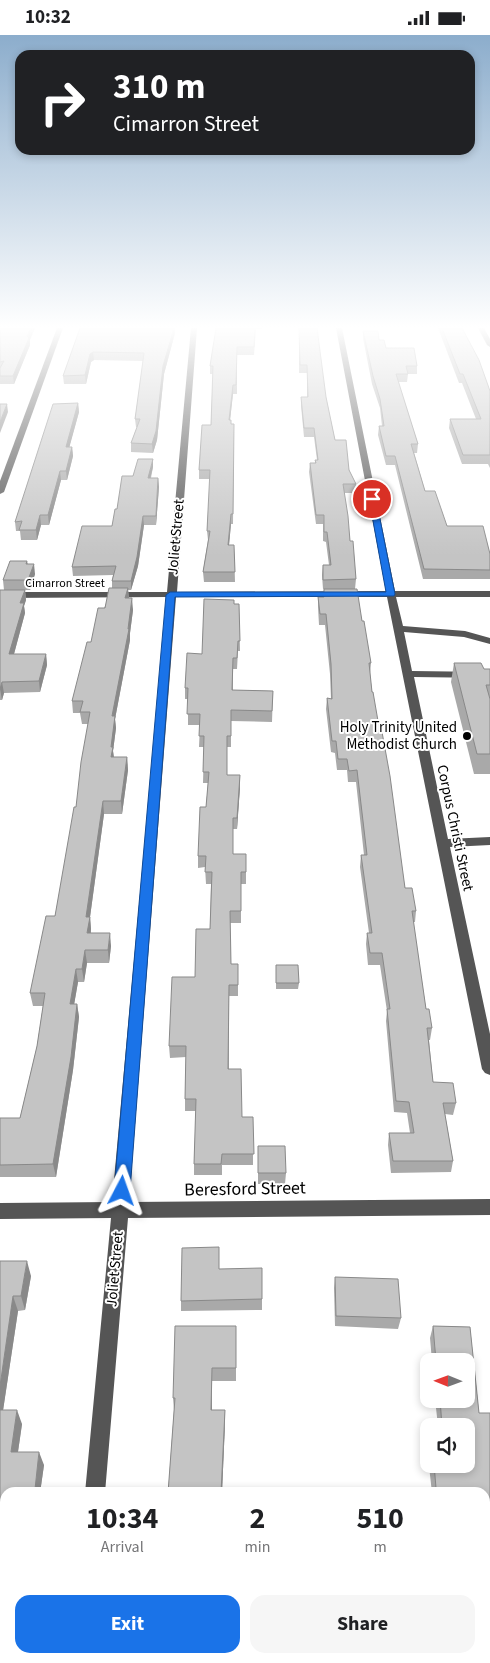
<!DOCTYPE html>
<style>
:root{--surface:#fff;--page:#f6f6f6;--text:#202124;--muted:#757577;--accent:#1a73e8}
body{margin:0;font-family:"Source Sans 3",sans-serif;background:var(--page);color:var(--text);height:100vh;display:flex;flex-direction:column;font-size:19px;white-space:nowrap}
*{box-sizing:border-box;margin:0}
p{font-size:16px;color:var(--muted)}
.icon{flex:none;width:28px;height:28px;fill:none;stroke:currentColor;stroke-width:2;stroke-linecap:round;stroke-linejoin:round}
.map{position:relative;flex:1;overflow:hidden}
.details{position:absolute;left:0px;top:1452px;width:490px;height:176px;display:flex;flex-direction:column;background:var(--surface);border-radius:15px 15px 0 0;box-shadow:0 2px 8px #0003}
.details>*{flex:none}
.top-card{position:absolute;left:15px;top:15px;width:460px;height:105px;border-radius:15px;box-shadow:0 2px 8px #0003;background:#202124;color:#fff;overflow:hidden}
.needle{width:32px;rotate:271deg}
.buttons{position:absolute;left:420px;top:1318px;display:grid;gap:10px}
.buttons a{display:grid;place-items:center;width:55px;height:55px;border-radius:10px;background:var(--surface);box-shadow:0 2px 8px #0003;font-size:25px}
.pin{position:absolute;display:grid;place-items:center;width:42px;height:42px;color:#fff;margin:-21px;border:2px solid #fff;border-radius:50%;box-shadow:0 1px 5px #0007}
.me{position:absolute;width:55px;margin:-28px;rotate:4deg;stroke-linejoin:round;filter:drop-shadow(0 0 4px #0008)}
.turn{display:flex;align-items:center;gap:18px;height:105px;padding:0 15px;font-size:22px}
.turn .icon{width:65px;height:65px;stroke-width:2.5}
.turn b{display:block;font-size:35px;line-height:42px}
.eta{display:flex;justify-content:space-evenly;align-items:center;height:85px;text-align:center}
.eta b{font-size:30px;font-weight:700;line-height:35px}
.button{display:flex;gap:10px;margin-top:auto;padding:10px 15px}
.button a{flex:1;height:58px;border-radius:15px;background:var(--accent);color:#fff;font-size:20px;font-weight:700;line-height:58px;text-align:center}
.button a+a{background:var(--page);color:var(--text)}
.status{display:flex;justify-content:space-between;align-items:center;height:35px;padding:0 25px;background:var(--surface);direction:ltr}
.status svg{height:14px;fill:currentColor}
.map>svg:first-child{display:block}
</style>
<div class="status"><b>10:32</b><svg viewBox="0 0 49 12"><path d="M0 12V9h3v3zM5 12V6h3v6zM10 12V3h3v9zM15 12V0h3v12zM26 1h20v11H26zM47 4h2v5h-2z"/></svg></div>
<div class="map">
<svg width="490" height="1628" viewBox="0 0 490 1628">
<rect width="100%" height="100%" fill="#fff"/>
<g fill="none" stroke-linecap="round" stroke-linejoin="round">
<g fill="#555" fill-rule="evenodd">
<path d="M57 293H63L4 457 0 459V446Z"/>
<path d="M191 293H197L177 557 386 556 336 293H342L395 556H490V562H396L403 591 465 596 490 603V609L464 602 404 597 412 636 490 637V643L414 642 448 804 490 802V810L450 812 490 999V1040L485 1038 482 1034 387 562H176L129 1167 490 1164V1180L128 1183 105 1458H85L111 1183 0 1184V1168L112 1167 167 562 0 563V557H167Z"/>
<path d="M478 293H484L490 304V312L487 310Z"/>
<rect x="68" y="1624" width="22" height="4"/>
</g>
</g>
<g fill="#a9a9a9">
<path d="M0 293 30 305V310L14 349H0Z"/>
<path d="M80 293 175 298 164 339 157 405 153 418 131 417V408L137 392H136L135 384 143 326 94 325 91 327 86 349H64L63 341Z"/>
<path d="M216 293H262V294H256L254 320H237V359H233L230 385 234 398 233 489H231L229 510H234L235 547H204L203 537 208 505 207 496 210 444H199V435L211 390 213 339H210V331Z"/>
<path d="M299 293 326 362 335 405 356 449 355 458H344L350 506 356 544 355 554 371 628 370 639 372 657 405 853 416 876 415 887H413L426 974 432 993 430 1005H429L433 1047 456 1068 453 1080 445 1079 453 1126 451 1137 391 1138 388 1110 389 1098H410L407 1078 394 1077 386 986 387 976 380 930H368L366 909 367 898H369L360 832 361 820H364L356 747H348L347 735H337L335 718 331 717 326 674 327 663 331 664 330 639 325 590H319L318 572V562H323L324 554H323L322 540 323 530H329L326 507 323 506V489H316L309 437 310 428H315V425H317L314 402H304L301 371V362H307V338H299Z"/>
<path d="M438 293H462L490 356V433L488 429H462L449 393 450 384H476L462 348H459Z"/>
<path d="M363 296 379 305 386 313 417 331V339H408L407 347H398L418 409 417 418H414L425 456 447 491 490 519V544H423L395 430H386L378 400 379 391H382L380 373 372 349 363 303Z"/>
<path d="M78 368 79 377 69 412H72L73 421 67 445H61L49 490H41L37 505H21L20 496H16L15 487Z"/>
<path d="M153 432 151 443H158L159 452 156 490H144L138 531 131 555H128L129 563 133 575 130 598V605L115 684 116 693 113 716 114 722H127L128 735 122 779H104L90 882 91 894V898L111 911 109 928H87L84 947H78L74 969H77L79 982 73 1035 56 1142H0V1083H20L37 1011 43 971H33L30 958 55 881 76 772 88 689H82L80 678H73L72 666 91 607 112 553V546L113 540 73 541 72 532 112 491 117 474 133 441Z"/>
<path d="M27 526 28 529 35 539 30 555H25L26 565 24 571 25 578 14 619H46L47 630 40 657 4 658 2 665H0V666V555H4L3 545Z"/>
<path d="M234 569H239L240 616H238L237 634H233V655L273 656 272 687 231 686V712H227V740H240V752L237 794H233V819L246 837V849H241V888H230L231 929H238V961H229V1034L242 1082H253V1130H222V1140H194V1129L196 1076H185V1064L186 1022 170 1023 169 1011 195 942 210 894 211 849H206L205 832 198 833V821L206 772 208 748H203L204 712H199L200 690H188V664H185V653L202 619Z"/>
<path d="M454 628 484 634H490V739H474L451 647Z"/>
<path d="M276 930 299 948 298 954H276Z"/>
<path d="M258 1111 286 1138 285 1149H258Z"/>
<path d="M0 1226 31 1241 25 1275 18 1276 3 1375 22 1389 18 1417 44 1430 40 1458H5V1569H0Z"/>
<path d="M219 1234 262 1264V1275L181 1276V1266Z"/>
<path d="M335 1242 401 1283 398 1294 335 1291 334 1253Z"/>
<path d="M236 1291V1346H212V1375H225V1388L222 1458H168L174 1375 173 1363Z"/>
<path d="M433 1291 470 1292 479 1378H490V1628H455L454 1624H485V1458H432L429 1431 430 1429H466V1391H438L435 1364H466V1326H432L430 1303Z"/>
</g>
<g fill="#898989">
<path d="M31 293H35L30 305V310L14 349 13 341 27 301Z"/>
<path d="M174 293H175V298L164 339 157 405 153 418 152 409 163 331Z"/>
<path d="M93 317 94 325 91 327 86 349 85 340 90 319Z"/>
<path d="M233 350V359L229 394V385Z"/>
<path d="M78 368 79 377 67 421 66 412Z"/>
<path d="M7 369 8 377 0 398V387Z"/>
<path d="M72 412 73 421 67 445 66 436Z"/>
<path d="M153 424V432L148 452V443Z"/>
<path d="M60 436 61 445 49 490 48 480Z"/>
<path d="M158 443 159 452 156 490V481Z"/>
<path d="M231 479V489L228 520V510Z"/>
<path d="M40 480 41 490 37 505 36 495Z"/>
<path d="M143 481 144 490 138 531 131 555V546Z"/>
<path d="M34 529 35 539 30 555 28 545Z"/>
<path d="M128 553 129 564 125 563Z"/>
<path d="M25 555 26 565 24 571 25 578 11 630 9 619 20 568Z"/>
<path d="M132 563 133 575 130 598V605L115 684 116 693 113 716 114 724 111 722 112 681 128 594Z"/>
<path d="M46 619 47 630 40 657 39 646Z"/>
<path d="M2 647 4 658 2 665 0 654Z"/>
<path d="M127 722 128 735 122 779 121 766Z"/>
<path d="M240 740V752L237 794V783Z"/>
<path d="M103 766 104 779 90 882 91 894 89 911 86 882Z"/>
<path d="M110 898 111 911 109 928 108 915Z"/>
<path d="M85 915 87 928 84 947 82 934Z"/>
<path d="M76 934 78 947 72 982 70 969Z"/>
<path d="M77 969 79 982 73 1035 56 1142 53 1129Z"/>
<path d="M27 1226 31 1241 25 1275 21 1261Z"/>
<path d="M13 1261 18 1276 1 1389 0 1385V1351Z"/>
<path d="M212 1333V1388L211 1375Z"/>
<path d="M17 1375 22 1389 16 1430 11 1417Z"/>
<path d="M225 1375V1388L222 1458H221Z"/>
<path d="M39 1417 44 1430 40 1458H36L35 1454Z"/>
<path d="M5 1480V1520L0 1512V1507Z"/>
</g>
<g fill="#c4c4c4" stroke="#898989">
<path d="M0 293H31L27 301 29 303 13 341H0V333L4 326 0 327Z"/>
<path d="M80 293H174L163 331 156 396 152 409 131 408 140 384H135L144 318 93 317 90 319 85 340 63 341Z"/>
<path d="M216 293H255L254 312H237L236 350H233L229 385H231V389H234L233 479H231L228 510H234L235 537H203L210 496H207L210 435H199L202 390H211L213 331H210Z"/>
<path d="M299 293H317L326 362 335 405H346L349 435 356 449H343L348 481 350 506H353L356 544 323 545V530H331L327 497H324V480H316L310 428H316L315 425H318L314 393H304L301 362H308L307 330H300Z"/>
<path d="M442 293H462L479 325 490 356V420H463L450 384H481L463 339H460Z"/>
<path d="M363 296H378L379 305H384L386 313H414L417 331H406L408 339H396L418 409H411L425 456H435L447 491H483L490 519V535L424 534 395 421H386L379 391H384L380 364 373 341Z"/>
<path d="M78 368 66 412H72L66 436H60L48 480H40L36 495H19L22 486 15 487 53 369Z"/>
<path d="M0 369H7L0 387Z"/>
<path d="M138 424H153L148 443H158L156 481H143L137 522 131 546H112L116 531 72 532 82 491H112L115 474H117L122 441H133Z"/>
<path d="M10 526H27L26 529H34L28 545H3Z"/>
<path d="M109 553H128L125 563H132L128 594H129L112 681H115L111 712H113L111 722H127L121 766H103L86 882H90L87 898H110L108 915H85L82 934H76L70 969H77L71 1022 53 1129 0 1130V1083H20L37 1011 45 958H30L46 881H55L74 772H76L81 727 90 677H80L83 666H72L87 607H91L98 573H105Z"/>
<path d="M324 554H357L362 586H364L371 628H369L372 657H373L378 686H380L390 741 405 853H412L416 876H412L426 974H429L432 993H427L433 1047 453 1048 456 1068H443L453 1126H393L389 1098H414L409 1067 396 1066 387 974H390L382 918H370L367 898H372L361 820H367L357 735 349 736 347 724H338L336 706H332L327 663 332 664 331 629 326 579H320L318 562H324Z"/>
<path d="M0 555H25L20 568H24L9 619H46L39 646 2 647 0 654Z"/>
<path d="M204 564 234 565V569H239L240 606H238L237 623H233L232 655 273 656 272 676 231 675V701H227V740H240L237 783H233V819H246V837H241V876H230L231 929H238V950H229L228 1034H241L242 1082H253L254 1119H222L221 1129H194L196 1064H185L186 1011H169L172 942H195L196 894H210L212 837H205L206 821H198L200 772H206L209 737H203L204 701H199L200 679H187L188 653H185L187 618 202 619Z"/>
<path d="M454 628H481L484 634H490V650H486L490 664V719H477Z"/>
<path d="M276 930H298L299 948H276Z"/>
<path d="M258 1111H285L286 1138H258Z"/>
<path d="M219 1212V1234L262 1233V1264L181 1266 182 1213Z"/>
<path d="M0 1226H27L21 1261H13L0 1351Z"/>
<path d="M335 1242 398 1244 401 1283 336 1281Z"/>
<path d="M175 1291H236V1333H212L211 1375H225L221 1458H168L175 1363H173Z"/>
<path d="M433 1291 470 1292 479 1378H490V1628H460L459 1624H485V1458H461L460 1453H436L434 1429H466V1391H442L440 1364H466V1326H436Z"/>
<path d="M0 1375H17L11 1417H39L35 1454H10L9 1458H5V1480L0 1507Z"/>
<rect x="0" y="1510" width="5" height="48"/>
<rect x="159" y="1624" width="62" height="4"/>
</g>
<linearGradient id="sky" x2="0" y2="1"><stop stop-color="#8cadcc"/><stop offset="0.56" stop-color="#fff"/><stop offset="1" stop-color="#fff" stop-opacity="0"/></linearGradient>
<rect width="490" height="521" fill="url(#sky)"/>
<path fill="#1a73e8" stroke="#114b97" d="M372 462 376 464 395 559 394 561 175 562 130 1156 127 1160 122 1162 117 1160 114 1156 166 560 170 557H386L369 464Z"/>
<circle fill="#000" stroke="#fff" stroke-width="2" cx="467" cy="701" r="5"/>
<g text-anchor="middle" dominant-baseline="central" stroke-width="4" stroke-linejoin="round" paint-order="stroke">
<g font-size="12" fill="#000" stroke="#fff">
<text x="65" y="548">Cimarron Street</text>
</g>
<g font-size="15" fill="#000" stroke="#fff">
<text transform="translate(176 502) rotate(-85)">Joliet Street</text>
<text transform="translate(455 793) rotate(78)">Corpus Christi Street</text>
<text transform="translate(115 1234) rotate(-85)">Joliet Street</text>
</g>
<g font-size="15" fill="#000" stroke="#fff" text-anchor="end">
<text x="457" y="692">Holy Trinity United<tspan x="457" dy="17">Methodist Church</tspan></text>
</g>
<g font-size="18" fill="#000" stroke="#fff">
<text transform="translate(245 1154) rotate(-1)">Beresford Street</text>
</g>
</g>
</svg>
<div class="buttons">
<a><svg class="needle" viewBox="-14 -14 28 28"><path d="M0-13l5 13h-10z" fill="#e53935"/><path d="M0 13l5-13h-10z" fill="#757577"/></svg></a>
<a><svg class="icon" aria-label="sound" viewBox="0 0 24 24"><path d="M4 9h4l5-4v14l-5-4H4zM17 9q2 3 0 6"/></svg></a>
</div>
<div class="pin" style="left:372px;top:464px;background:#d93025"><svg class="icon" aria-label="arrive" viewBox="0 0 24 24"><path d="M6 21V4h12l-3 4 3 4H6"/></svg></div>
<svg class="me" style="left:122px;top:1156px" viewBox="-20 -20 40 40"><path d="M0-17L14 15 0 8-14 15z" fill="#1a73e8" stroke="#fff" stroke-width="4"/></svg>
<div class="top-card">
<div class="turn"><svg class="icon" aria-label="right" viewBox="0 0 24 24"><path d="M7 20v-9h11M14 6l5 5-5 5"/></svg><div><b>310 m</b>Cimarron Street</div></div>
</div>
<section class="details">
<div class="eta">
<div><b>10:34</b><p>Arrival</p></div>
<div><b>2</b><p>min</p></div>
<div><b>510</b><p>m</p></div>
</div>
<div class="button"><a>Exit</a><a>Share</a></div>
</section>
</div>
